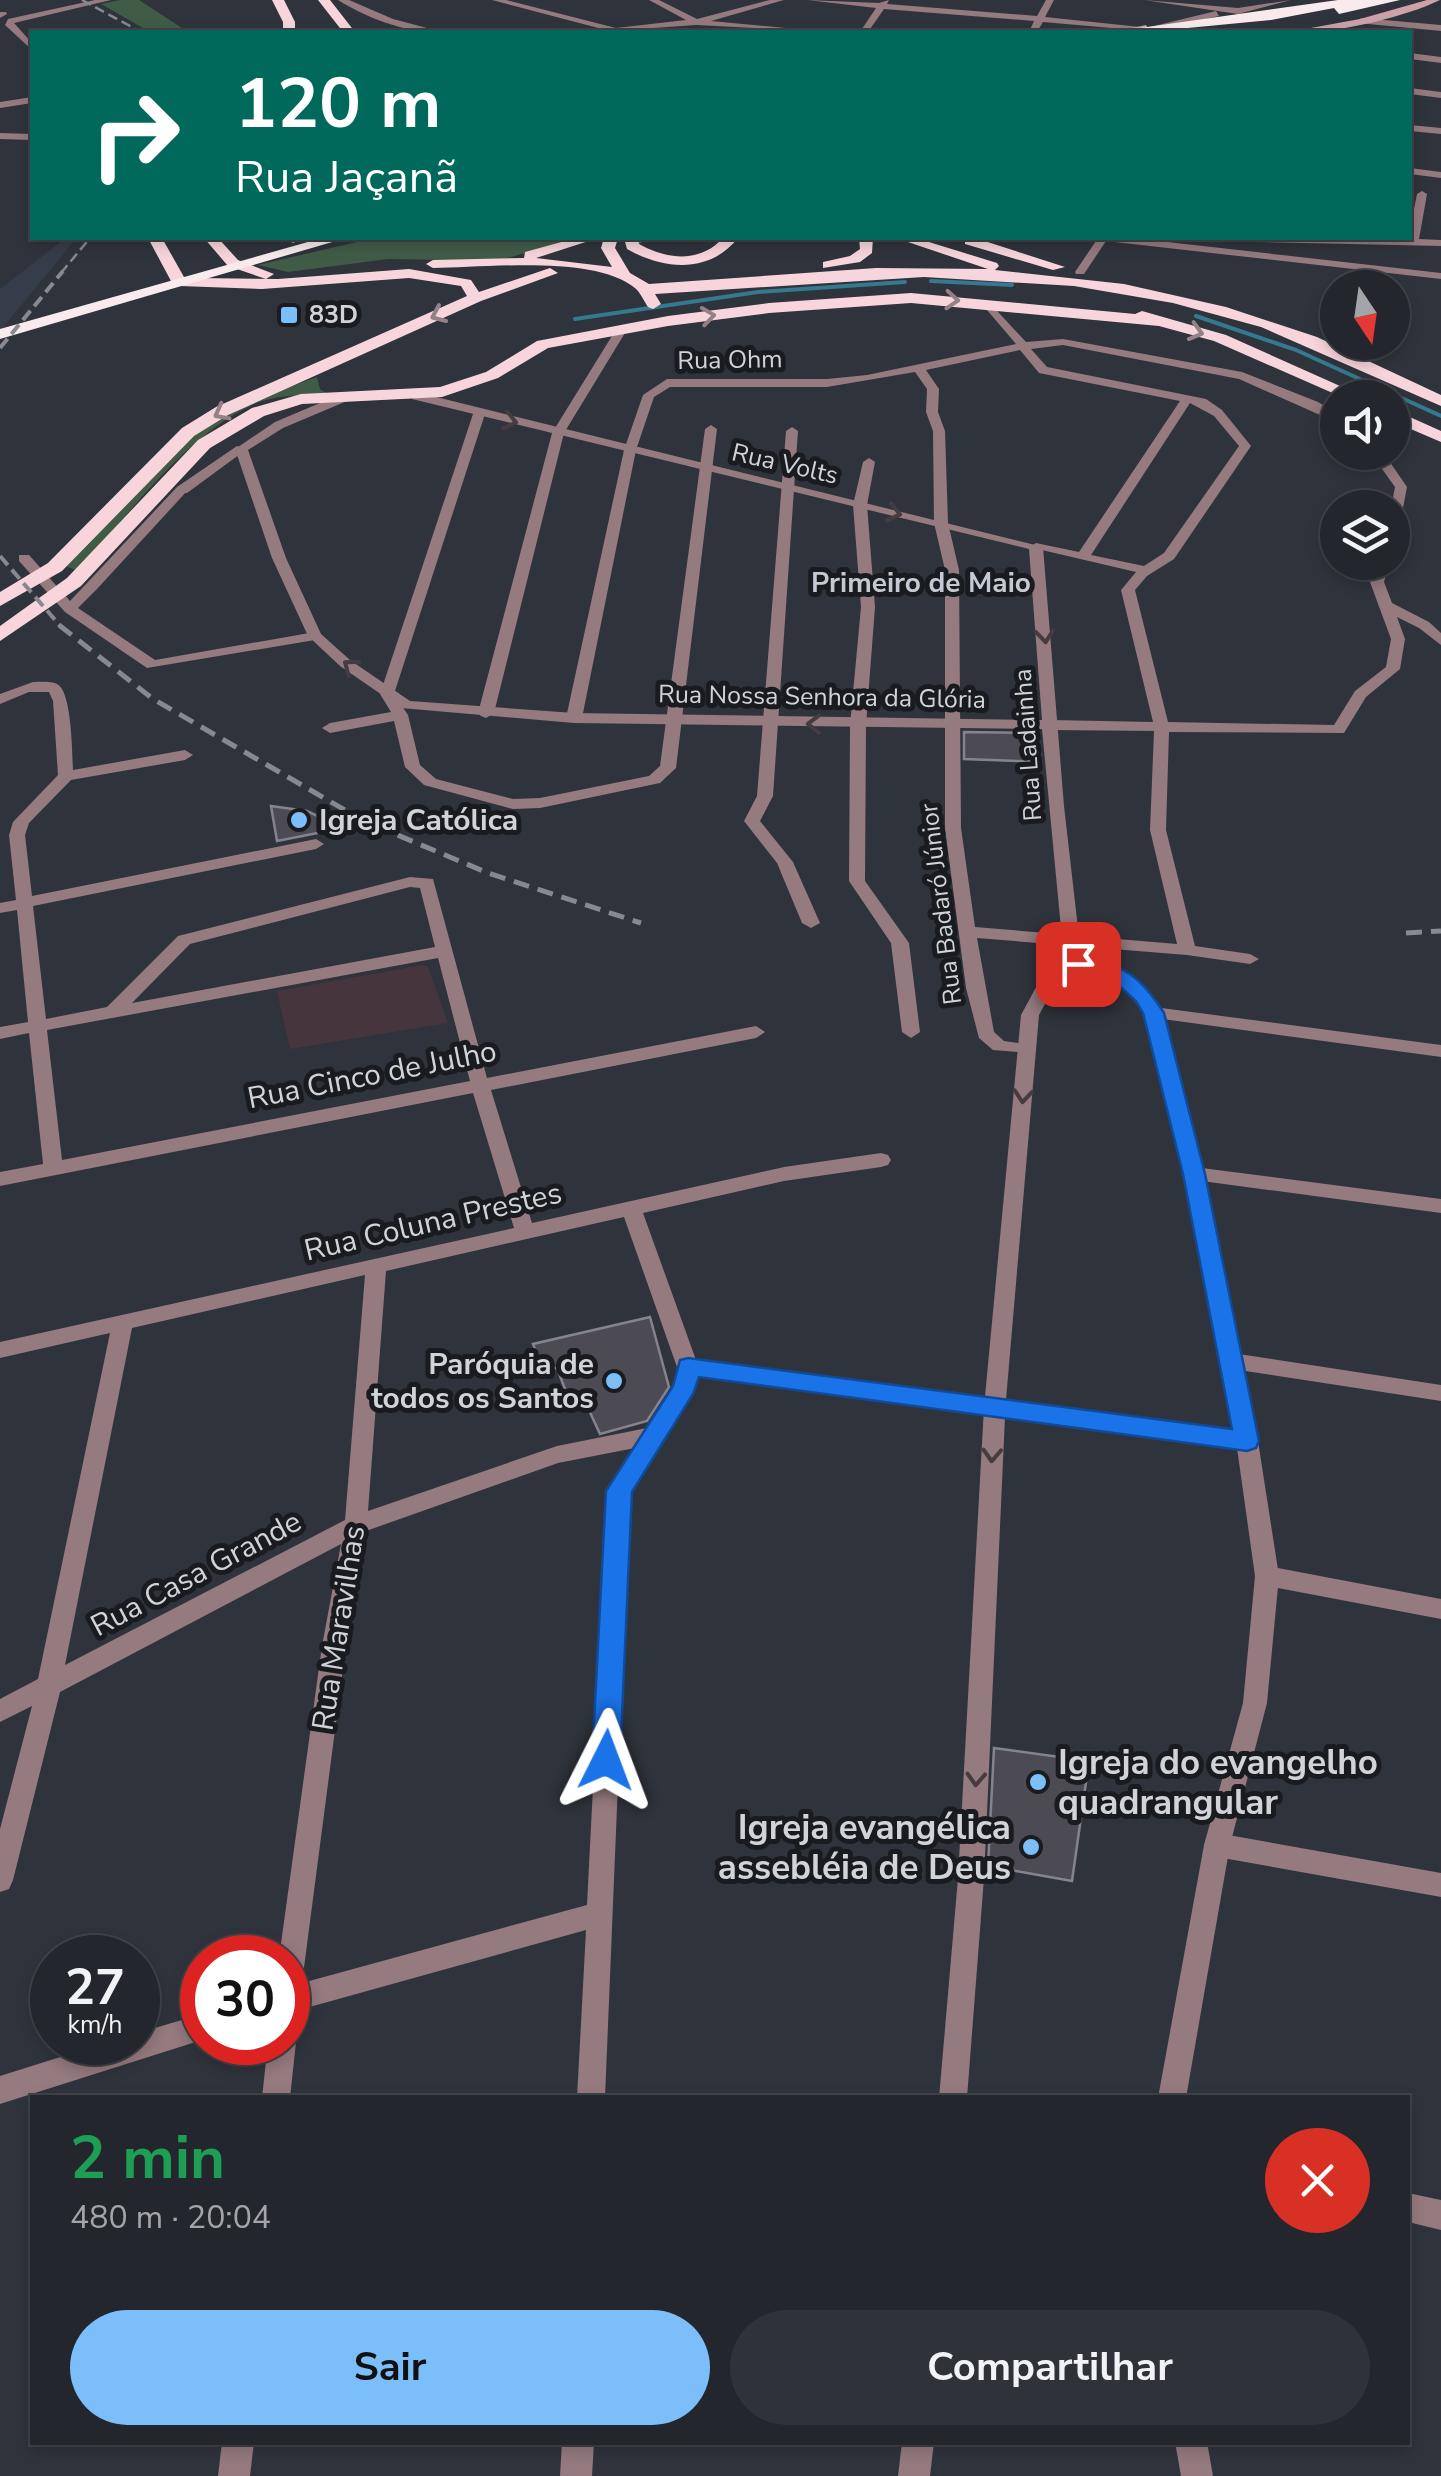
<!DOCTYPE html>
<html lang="pt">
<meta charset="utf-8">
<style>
:root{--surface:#23262c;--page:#2f3238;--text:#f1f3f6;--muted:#a3a5a9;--line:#404348;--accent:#7cbef9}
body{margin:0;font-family:"Nunito Sans",sans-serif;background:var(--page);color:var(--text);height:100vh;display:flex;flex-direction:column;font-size:38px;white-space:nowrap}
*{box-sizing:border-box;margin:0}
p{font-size:32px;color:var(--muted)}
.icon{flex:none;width:55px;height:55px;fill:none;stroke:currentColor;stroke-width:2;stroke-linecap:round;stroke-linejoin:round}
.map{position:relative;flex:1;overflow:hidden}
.drawer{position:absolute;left:30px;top:2095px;width:1380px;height:350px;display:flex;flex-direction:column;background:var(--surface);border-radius:0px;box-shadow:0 5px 15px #0003,0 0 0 2px var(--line)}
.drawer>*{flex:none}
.guide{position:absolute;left:30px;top:30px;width:1382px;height:210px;border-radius:0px;box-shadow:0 5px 15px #0003,0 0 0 2px var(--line);background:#00695c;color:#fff;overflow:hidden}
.needle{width:65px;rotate:167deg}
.tools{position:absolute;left:1320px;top:270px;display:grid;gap:20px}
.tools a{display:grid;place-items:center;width:90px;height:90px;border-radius:50%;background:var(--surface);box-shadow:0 5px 15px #0003,0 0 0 2px var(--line);font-size:50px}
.speed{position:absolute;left:30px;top:1935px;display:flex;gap:20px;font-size:50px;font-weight:700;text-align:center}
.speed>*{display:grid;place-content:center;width:130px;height:130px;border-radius:50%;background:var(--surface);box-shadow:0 5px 15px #0003,0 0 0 2px var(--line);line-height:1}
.speed small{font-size:25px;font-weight:400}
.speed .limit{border:15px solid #d22;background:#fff;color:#111}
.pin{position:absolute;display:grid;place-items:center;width:85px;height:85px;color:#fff;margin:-42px;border-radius:20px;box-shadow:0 5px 15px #0006}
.me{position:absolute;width:110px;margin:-55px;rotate:3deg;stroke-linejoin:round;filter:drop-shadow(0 0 8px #0008)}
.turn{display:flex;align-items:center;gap:35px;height:210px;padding:0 40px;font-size:45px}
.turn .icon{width:130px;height:130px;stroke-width:2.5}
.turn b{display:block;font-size:70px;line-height:85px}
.round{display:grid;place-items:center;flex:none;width:105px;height:105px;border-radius:52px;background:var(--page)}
.overview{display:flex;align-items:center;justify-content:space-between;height:170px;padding:0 40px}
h1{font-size:60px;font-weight:700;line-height:75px;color:#1e9e55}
.action{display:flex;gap:20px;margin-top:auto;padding:20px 40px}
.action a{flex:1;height:115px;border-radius:60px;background:var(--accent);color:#111;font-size:40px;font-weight:700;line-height:115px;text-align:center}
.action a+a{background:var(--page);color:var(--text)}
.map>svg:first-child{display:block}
</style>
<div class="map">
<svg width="1441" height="2476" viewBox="0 0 1441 2476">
<rect width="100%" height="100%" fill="#2f333b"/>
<path fill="#363d4a" d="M63 240 74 241 0 331V289Z"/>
<path fill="#47353e" d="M423 965 428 967 448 1023 290 1049 277 991Z"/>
<g fill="#405c47">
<path d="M120 0H139L188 32H150L101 4Z"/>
<path d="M374 238H578L497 261 388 259 288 272 258 265Z"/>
<path d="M317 377 320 389 329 395C304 395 276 394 252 405 180 439 131 516 75 570L66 566 199 430 259 398Z"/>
</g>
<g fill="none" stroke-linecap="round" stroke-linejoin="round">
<path stroke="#34798f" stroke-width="2.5" d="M638 243 648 238"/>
<g stroke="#34798f" stroke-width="4">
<path d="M931 281 1012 285"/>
<path d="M1196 316 1296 350 1441 416"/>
<path d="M575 319 758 292 905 282"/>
</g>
</g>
<g fill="#4c4b54" stroke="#85838d" stroke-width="2.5">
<path d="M964 732 1038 733 1041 762 964 759Z"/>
<path d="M271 806 307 811 343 828 277 841Z"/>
<path d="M650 1317 669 1387 647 1421 600 1434 582 1395 568 1397 557 1368 543 1370 533 1344Z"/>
<path d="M994 1748 1089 1761 1072 1881 988 1866Z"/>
</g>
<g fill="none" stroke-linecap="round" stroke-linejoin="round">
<path fill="#957a7f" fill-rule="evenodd" d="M177 487 188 490 97 589H87V583Z"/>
<g fill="#957a7f" fill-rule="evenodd">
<path d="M338 0H349L393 19 442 32C408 34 367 18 338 0Z"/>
<path d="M492 0H506L616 28 686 20 649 0H659L697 19 770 0H784L711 21 828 32 696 25 597 32 602 29Z"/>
<path d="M807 0 879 3 889 0 887 4 1037 16 1046 0H1054L1045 17 1150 28 1146 31 1043 22 1037 32H1029L1034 21 884 9 868 32H860L876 8Z"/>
<path d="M1144 0 1238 8 1291 0 1238 14Z"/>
<path d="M1216 11 1219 16 1154 30 1150 27Z"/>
<path d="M0 12H6L7 14 0 18Z"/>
<path d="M1361 18 1441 25V31L1358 23Z"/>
<path d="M1410 53 1441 57V63L1410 59Z"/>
<path d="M1410 88 1441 92V98L1410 94Z"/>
<path d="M1410 125 1441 128V134L1410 131Z"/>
<path d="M0 133 32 134V140L0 139Z"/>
<path d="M1410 168 1441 172V178L1410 174Z"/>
<path d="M1422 191 1427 194 1419 239 1441 240V246L1218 241 1213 238 1408 239 1417 194Z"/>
<path d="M1098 238H1132L1441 273V279L1106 241 1084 274H1076L1075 272Z"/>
<path d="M987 300 1026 342 1063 339 1242 372 1318 402 1338 414V423L1239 379 1063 345 1031 349 1047 367 1206 399 1222 410 1251 446 1174 559 1147 576 1135 590 1168 722 1334 725 1355 691 1386 667 1391 639 1370 582 1375 562H1389L1384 582 1392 603 1429 622 1441 633V645L1419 628 1397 617 1405 639 1400 669 1366 697 1344 733 1169 732 1166 830 1195 946 1250 954 1259 959 1250 964 1187 955 977 938 994 1032 1004 1041 1033 1045 1036 1049 1033 1053 993 1050 979 1038 966 988 945 828V570L934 523 933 431 926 412 927 389 915 372 827 387H670L654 397 636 450 582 718 574 723 566 718 624 450 643 395 667 379H827L867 375 1016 344 981 303ZM1020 350 1039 373 1180 401 1079 552 1036 543 1029 547 1136 572 1121 590 1153 722 1051 720 1043 725 1051 730 1154 731 1150 830 1177 944 975 927 961 828 959 570 948 523 945 431 938 412 939 389 926 370ZM1190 403 1214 416 1239 446 1164 553 1144 566 1091 555Z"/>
<path d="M615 331 625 333 564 433 494 713 486 718 481 716 478 713 552 433Z"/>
<path d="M479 410 485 414 394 694 408 715 420 765 436 779 513 799 540 798 649 776 660 766 705 429 711 425 717 429 676 768 660 783 540 808 513 809 424 785 405 767 394 721 330 733 322 728 330 723 391 712 380 694 473 414Z"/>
<path d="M792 427 798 431 773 796 760 821 793 862 820 923 811 928 802 923 777 863 744 821 757 796 786 431Z"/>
<path d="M237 446 247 449 187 493H177V487Z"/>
<path d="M1370 452H1383L1407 487 1397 540 1392 541 1391 508 1395 487Z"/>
<path d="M869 458 875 462 867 505 875 607 866 725 865 881 909 943 920 1032 911 1038 902 1032 891 943 849 881 850 725 861 607 853 505 863 462Z"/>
<path d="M19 555H29L70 601 87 583H97V589L78 608 155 660 315 632 322 636 315 640 147 668 65 612 19 561Z"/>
<path d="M33 682C40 682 51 681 57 684 72 691 72 753 73 770L185 750 193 755 185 760 71 780 29 823 25 835 32 896 316 839 324 844 316 849 33 906 46 1019 107 1007 178 936 410 877 433 879 487 1078 756 1026 765 1032 756 1038 491 1090 532 1223 784 1167 881 1153 888 1155 891 1160 888 1165 881 1167 784 1181 643 1213 696 1360 995 1399 1003 1401 1006 1407 1003 1413 995 1415 697 1376 693 1393 630 1492 605 2098H577L586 1930 288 2013V1958H279L322 1646 341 1544 60 1692 13 1880 9 1889 0 1892V1829L32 1706 0 1722V1699L38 1679 110 1333 0 1358V1342L514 1228 473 1093 0 1186V1172L43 1164 29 1033 0 1039V1027L28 1022 17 910 0 913V903L16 900 9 835 13 822 58 775 53 701 49 692H29L0 704V694ZM410 887 420 888 435 947 132 1003 190 944ZM438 958 470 1081 62 1160 47 1030ZM624 1217 677 1367 674 1386 647 1428 557 1446 368 1511 386 1271ZM365 1275 345 1520 65 1665 132 1328ZM635 1448 608 1491 587 1905 302 1983 346 1646 366 1531 558 1463Z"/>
<path d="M1154 1007 1441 1045V1057L1148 1017 1145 1013Z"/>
<path d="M1194 1167 1441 1199V1213L1187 1179 1184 1174 1187 1169Z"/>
<path d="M1232 1353 1441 1385V1401L1232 1369 1225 1367 1221 1361 1225 1355Z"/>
<path d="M1267 1566 1441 1599V1619L1267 1586 1259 1583 1255 1576 1259 1569Z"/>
<path d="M1217 1833 1441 1873V1897L1217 1857 1208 1853 1204 1845 1208 1837Z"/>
<path d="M202 2014V2040L0 2104V2076L108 2042H138V2033Z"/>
<path d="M288 2031 296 2042 290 2098H262L268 2042H288Z"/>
<path d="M1408 2193 1441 2200V2230L1408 2222Z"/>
<path d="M222 2442H254L250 2476H218Z"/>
<path d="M562 2442H594L592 2476H560Z"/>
</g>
<g fill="#957a7f" fill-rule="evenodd">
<path d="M95 0H111L14 23 32 43V50L5 25 8 19Z"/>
<path d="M32 97V103L0 108V102Z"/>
<path d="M416 392 1043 547 1064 806 1079 937 1136 980 1163 1013 1210 1200 1258 1441 1279 1576 1267 1703 1230 1845 1186 2098H1158L1204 1845 1243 1703 1255 1576 1237 1448 1005 1417 984 1878 967 2098H939L958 1878 984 1407 1021 1015 1062 939 1042 729 574 723 401 708 340 666 308 636 272 558 235 449 275 422 339 395H347V401L283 428 248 450 286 558 321 634 350 660 410 701 574 713 1042 720 1029 549 412 399V393ZM1074 950 1124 988 1145 1014 1190 1200 1234 1431 1006 1400 1039 1015Z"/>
<path d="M902 2442H934L930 2476H898Z"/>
<path d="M1175 2442H1207L1213 2476H1181Z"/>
</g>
<g fill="#cca1aa" fill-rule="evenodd">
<path d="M1427 0H1440C1403 18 1330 35 1289 32L1360 19Z"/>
<path d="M1146 25 1149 30 1113 32Z"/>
<path d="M290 238H304L293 243 288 240Z"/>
</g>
<g fill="#f8d5dc" fill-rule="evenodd">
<path d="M272 0H284L295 22V32H283V22Z"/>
<path d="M318 0H330L355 32H343Z"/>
<path d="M148 238H162L184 277 195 278 278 279 409 269 471 280 479 292 550 268 558 273 481 301 228 415 194 436 62 571 0 606V592L48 563 182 428 216 407 467 296 461 286 409 278 262 289 179 286 171 281Z"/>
<path d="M204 238H218L238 260 274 274 266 279 228 266Z"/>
<path d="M576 238H598L536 258 612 267 601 248 604 238H618L615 248 630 273 649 284 876 268 988 269 896 238H916L997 263 999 266 995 270 1124 284 1226 307 1317 337 1441 395V406L1261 327 1173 303 1074 286 924 277 655 294 661 304 653 309 648 307C644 301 640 292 635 288 594 254 484 268 433 268L426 264 433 260 524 258 525 252Z"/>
<path d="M624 238H638L639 244C668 260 700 263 723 238H738C709 274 664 270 627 249Z"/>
<path d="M859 238H873L872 253 860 262 823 268V262L850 256 860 249Z"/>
<path d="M965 238H975L1065 267 1053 270 965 244Z"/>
<path d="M911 293 1135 314 1142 311 1226 335 1367 398H1344L1214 341 1159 326 911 303 769 313 668 326 548 348 498 378 442 397 302 404 264 416 210 448 81 586 0 641V626L67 578 198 440 252 408 301 394 440 387 486 372 537 341 668 316 769 303Z"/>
<path d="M1392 409 1441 431V442L1392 421Z"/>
</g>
<g fill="#f9ebed" fill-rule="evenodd">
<path d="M1338 0H1400L1339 14 1334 8 1271 20 1146 32 1140 28Z"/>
<path d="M322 238H346L0 339V329Z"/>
</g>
<g stroke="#86898f" stroke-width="2.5" stroke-dasharray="10 5" stroke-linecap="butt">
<path d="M82 0 141 32"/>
<path d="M61 273 90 238"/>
</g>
<g stroke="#86898f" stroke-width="4" stroke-dasharray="12 6" stroke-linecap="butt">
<path d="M0 348 63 271"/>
<path d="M0 556 62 628"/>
</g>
<g stroke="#86898f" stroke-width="5" stroke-dasharray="16 9" stroke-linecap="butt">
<path d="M59 625 153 699 364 821 488 873 641 923"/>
<path d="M1406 933 1441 931"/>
</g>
</g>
<defs><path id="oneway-chevron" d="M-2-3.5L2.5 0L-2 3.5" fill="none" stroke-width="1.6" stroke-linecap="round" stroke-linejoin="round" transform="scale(2.5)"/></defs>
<g stroke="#948187">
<use href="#oneway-chevron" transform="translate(952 300) rotate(4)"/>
<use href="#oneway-chevron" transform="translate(438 315) rotate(156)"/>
<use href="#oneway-chevron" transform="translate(708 316) rotate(-8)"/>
<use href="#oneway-chevron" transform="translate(1196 332) rotate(16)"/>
<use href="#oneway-chevron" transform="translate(221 413) rotate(152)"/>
</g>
<g stroke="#443c41">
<use href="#oneway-chevron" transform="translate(510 421) rotate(13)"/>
<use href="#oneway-chevron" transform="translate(894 513) rotate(13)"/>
<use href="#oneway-chevron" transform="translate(1045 636) rotate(84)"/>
<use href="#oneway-chevron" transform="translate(350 666) rotate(-143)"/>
<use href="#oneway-chevron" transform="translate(814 724) rotate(-179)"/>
<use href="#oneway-chevron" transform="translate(1023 1096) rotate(95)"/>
<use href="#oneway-chevron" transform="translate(992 1455) rotate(93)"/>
<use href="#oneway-chevron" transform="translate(976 1779) rotate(93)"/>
</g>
<path fill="#1a73e8" stroke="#114b97" stroke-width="2.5" d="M1078 958C1122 963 1140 975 1164 1013L1205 1174 1259 1441 1256 1448 1247 1451 699 1377 693 1394 632 1492 620 1760 616 1769 606 1773 596 1769 592 1760 606 1491 673 1386 680 1360 688 1358 1232 1429 1183 1174 1143 1013 1136 1001 1105 973 1071 968V960Z"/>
<g fill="#7cbef9" stroke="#191b1f" stroke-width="4">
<rect x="279" y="305" width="20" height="20" rx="5"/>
<circle cx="299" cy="820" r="10"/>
<circle cx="614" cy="1381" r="10"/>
<circle cx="1038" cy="1782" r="10"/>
<circle cx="1031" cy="1847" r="10"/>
</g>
<g text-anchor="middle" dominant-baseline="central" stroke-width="10" stroke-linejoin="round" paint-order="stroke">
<g font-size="25" font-weight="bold" fill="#d0d3d8" stroke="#191b1f" text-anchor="start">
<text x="309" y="315">83D</text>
</g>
<g font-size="25" fill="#d0d3d8" stroke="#191b1f">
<text transform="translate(730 360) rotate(-1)">Rua Ohm</text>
<text transform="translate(785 464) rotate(13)">Rua Volts</text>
<text transform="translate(822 697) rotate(1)">Rua Nossa Senhora da Glória</text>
<text transform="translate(1028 745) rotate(-94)">Rua Ladainha</text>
<text transform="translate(941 904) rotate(-97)">Rua Badaró Júnior</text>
</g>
<g font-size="28" font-weight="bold" fill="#c4c9d3" stroke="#191b1f">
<text x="921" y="583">Primeiro de Maio</text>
</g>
<g font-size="30" font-weight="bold" fill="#d0d3d8" stroke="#191b1f" text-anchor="start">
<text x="319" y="820">Igreja Católica</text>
<text x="594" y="1364" text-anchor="end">Paróquia de<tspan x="594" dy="34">todos os Santos</tspan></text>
</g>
<g font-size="30" fill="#d0d3d8" stroke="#191b1f">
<text transform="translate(372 1075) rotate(-11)">Rua Cinco de Julho</text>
<text transform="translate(433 1222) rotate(-13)">Rua Coluna Prestes</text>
<text transform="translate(196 1574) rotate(-28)">Rua Casa Grande</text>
<text transform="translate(339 1628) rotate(-81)">Rua Maravilhas</text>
</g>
<g font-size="35" font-weight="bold" fill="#d0d3d8" stroke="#191b1f" text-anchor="start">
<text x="1058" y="1762">Igreja do evangelho<tspan x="1058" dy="40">quadrangular</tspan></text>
<text x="1011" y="1827" text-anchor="end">Igreja evangélica<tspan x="1011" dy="40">assebléia de Deus</tspan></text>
</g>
</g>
</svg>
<div class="tools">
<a><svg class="needle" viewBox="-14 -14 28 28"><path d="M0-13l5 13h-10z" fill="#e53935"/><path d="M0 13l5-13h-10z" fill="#a3a5a9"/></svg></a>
<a><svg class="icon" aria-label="sound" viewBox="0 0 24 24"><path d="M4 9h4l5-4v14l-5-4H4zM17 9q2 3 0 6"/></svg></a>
<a><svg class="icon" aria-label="layers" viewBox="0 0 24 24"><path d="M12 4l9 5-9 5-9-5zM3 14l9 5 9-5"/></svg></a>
</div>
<div class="speed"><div>27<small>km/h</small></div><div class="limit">30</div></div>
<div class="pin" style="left:1078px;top:964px;background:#d93025"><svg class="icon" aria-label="arrive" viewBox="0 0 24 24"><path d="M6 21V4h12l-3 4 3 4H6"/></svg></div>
<svg class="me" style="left:606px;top:1760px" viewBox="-20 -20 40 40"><path d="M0-17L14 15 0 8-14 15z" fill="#1a73e8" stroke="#fff" stroke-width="4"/></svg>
<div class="guide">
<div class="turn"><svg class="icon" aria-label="right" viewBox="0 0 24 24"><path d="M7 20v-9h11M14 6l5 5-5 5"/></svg><div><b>120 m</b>Rua Jaçanã</div></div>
</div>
<section class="drawer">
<div class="overview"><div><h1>2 min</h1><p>480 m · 20:04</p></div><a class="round" style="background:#d93025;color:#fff"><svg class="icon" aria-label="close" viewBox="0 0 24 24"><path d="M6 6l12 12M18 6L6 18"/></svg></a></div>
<div class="action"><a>Sair</a><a>Compartilhar</a></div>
</section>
</div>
